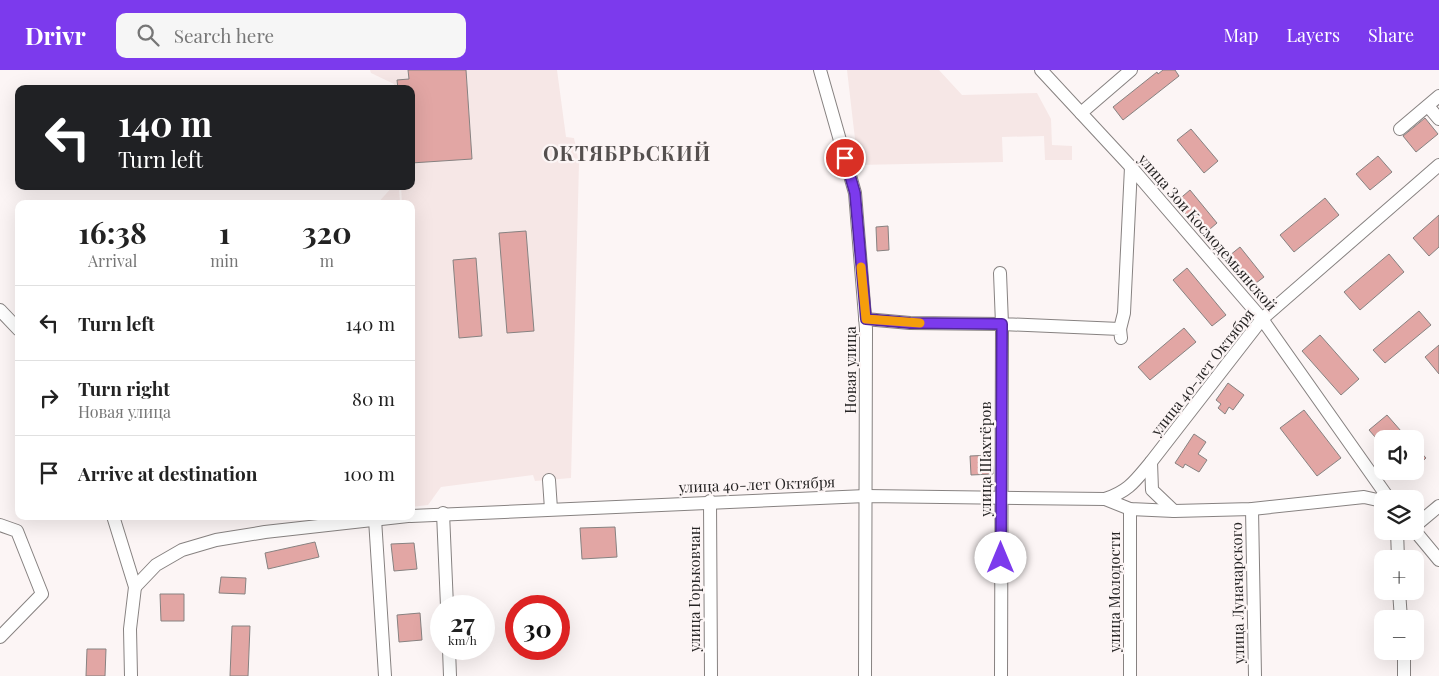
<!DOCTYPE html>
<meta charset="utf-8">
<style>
:root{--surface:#fff;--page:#f6f6f6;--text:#222;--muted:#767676;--line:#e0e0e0;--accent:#7c3aed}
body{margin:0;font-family:"Playfair Display",serif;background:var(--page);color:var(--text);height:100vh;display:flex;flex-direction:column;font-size:19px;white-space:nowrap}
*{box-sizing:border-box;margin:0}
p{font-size:16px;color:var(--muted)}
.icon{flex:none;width:28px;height:28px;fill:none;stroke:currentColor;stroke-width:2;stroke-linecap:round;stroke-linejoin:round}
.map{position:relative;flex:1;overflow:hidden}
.side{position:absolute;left:15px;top:130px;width:400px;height:320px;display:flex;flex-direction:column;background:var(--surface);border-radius:10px;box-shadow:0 5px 20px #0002}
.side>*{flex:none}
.guide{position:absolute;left:15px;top:15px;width:400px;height:105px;border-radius:10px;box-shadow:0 5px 20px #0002;background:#202124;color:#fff;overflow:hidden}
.tools{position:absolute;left:1374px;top:360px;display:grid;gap:10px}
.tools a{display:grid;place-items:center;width:50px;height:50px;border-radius:10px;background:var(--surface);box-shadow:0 5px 20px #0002;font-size:25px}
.speed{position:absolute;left:430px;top:525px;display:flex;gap:10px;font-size:25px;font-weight:700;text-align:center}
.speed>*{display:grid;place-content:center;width:65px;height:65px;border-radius:50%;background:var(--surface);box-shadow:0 5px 20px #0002;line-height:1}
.speed small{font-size:12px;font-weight:400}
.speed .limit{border:8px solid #d22;background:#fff;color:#111}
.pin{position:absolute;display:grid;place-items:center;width:42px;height:42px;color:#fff;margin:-21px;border:2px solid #fff;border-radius:50%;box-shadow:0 1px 5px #0007}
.me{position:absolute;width:55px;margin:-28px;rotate:0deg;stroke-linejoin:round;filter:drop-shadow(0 0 4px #0008)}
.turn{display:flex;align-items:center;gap:18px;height:105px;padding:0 20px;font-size:22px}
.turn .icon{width:65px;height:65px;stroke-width:2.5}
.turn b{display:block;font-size:35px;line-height:42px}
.eta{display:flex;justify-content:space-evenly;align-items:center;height:85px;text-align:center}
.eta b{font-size:30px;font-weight:700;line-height:35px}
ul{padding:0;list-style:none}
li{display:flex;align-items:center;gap:15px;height:75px;padding:0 20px;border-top:1px solid var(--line)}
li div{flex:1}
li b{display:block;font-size:19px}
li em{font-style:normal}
header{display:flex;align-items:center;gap:30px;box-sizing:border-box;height:70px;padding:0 25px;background:var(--accent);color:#fff}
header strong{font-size:24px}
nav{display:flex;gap:28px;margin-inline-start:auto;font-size:18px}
.search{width:350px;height:45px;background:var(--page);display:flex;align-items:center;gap:12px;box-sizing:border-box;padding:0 18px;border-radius:10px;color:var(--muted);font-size:19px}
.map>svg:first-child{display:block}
</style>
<header>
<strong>Drivr</strong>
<div class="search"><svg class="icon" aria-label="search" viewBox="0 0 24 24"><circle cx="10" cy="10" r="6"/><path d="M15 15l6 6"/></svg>Search here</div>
<nav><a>Map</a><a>Layers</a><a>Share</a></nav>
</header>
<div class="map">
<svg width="1439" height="606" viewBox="0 0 1439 606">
<rect width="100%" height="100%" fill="#fcf5f5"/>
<g fill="#f6e7e6">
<path d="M370 0H557L566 67 574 68 579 93 571 408 535 411 533 405 441 417 428 435 411 437V134H402L401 116H411V19H395L394 14 371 3Z"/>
<path d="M847 0H939L962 25 1037 23 1051 49 1052 75 1072 76V90H1045L1044 66 1002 67 1003 92 858 95Z"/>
<path d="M393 116H399L400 134H377Z"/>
</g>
<g fill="#e2a6a4" stroke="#878281">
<path d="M408 0H466L472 89 411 93V19H398L397 10 409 9Z"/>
<path d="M1163 0H1175L1179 6 1123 50 1113 37 1157 2 1158 4Z"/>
<path d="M1425 48 1438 64 1416 82 1403 66Z"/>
<path d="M1191 59 1218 91 1204 103 1177 70Z"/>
<path d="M1378 86 1392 102 1370 120 1356 104Z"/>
<path d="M1190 120 1217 153 1203 165 1176 132Z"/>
<path d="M1325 128 1339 145 1294 182 1280 165Z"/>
<path d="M1439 145V177L1429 186 1413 168Z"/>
<path d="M888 156 889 180 877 181 876 157Z"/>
<path d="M526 161 534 261 507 263 499 163Z"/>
<path d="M1240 177 1264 207 1248 219 1224 190Z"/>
<path d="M1389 184 1404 202 1360 240 1344 222Z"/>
<path d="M476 188 482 266 459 268 453 190Z"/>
<path d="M1187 198 1226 245 1212 256 1173 210Z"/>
<path d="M1419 241 1431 255 1385 293 1373 280Z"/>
<path d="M1184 258 1196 272 1150 310 1138 297Z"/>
<path d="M1320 265 1359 309 1341 325 1302 281Z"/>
<path d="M1439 275V304L1425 287Z"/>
<path d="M1228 313 1244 325 1233 340 1229 337 1225 344 1218 338 1221 334 1216 330Z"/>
<path d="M1304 340 1341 388 1317 406 1280 358Z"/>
<path d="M1387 345 1408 369H1382V375L1369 360Z"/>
<path d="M1194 364 1206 372 1198 384 1207 390 1199 402 1185 394 1183 398 1175 393Z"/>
<path d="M1415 376 1426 388 1415 398Z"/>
<path d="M992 385 993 404 971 405 970 386Z"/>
<path d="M615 457 617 487 582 489 580 458Z"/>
<path d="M315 472 319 487 268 499 265 483Z"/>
<path d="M414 473 417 499 394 501 391 474Z"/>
<path d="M221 507 246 508 245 524 219 523Z"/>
<path d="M160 524H184V551H161Z"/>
<path d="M420 543 422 570 399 572 397 545Z"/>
<path d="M232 556H250L248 606H230Z"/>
<path d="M87 579H106L105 606H86Z"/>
</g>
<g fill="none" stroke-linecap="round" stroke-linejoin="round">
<g stroke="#878281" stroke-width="14">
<g id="minor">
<path d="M820 0 855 123 866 259 865 606"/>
<path d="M1041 0 1131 97 1262 249 1389 429"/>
<path d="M1428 36 1439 49"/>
<path d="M1081 43 1131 0"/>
<path d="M1400 59 1439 26"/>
<path d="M1000 203 1002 254 1120 259 1121 268"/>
<path d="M0 240 19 260"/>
<path d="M865 249 910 253 1002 254 1001 606"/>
<path d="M1120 259 1124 243 1131 97"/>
<path d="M1151 392 1152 420 1174 441"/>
<path d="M549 410 551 439"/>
<path d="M1105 429 1130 439 1174 441 1252 439 1364 427 1382 431"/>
<path d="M710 431 711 606"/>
<path d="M1130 439V606"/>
<path d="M1252 439 1255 606"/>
<path d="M443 443 447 536"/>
<path d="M113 446 135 517 130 559 131 606"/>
<path d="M411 446 866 426 1105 429C1129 421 1135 411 1151 392L1262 249 1439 95"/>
<path d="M375 449 385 606"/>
<path d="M0 455 17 461 42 524 0 567"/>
<path d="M1415 456 1439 436"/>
<path d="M1397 461 1398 489"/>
<path d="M1415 461 1439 490"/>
<path d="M135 517 156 495 182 480 216 470 265 462 408 446"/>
<path d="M1399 521 1401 549"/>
<path d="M449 579 450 606"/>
<path d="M1404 581V606"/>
</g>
</g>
<use href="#minor" stroke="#fff" stroke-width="12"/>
</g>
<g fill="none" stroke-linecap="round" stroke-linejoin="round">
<g stroke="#51269a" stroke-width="12">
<path id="route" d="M845 88 855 123 866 249 910 253 1002 254 1001 488"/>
</g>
<use href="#route" stroke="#7c3aed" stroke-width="9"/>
<path stroke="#f59e0b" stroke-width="9" d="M861 197 866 249 920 253"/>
</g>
<g text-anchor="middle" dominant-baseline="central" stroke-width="4.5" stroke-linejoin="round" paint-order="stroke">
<g font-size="15" fill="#262424" stroke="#fcf5f5">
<text transform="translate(1208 162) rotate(49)">улица Зои Космодемьянской</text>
<text transform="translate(850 300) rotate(-90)">Новая улица</text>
<text transform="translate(1202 302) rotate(-52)">улица 40-лет Октября</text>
<text transform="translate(985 389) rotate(-90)">улица Шахтёров</text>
<text transform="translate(757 414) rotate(-2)">улица 40-лет Октября</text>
<text transform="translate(694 519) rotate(-90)">улица Горьковчан</text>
<text transform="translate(1114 522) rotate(-90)">улица Молодости</text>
<text transform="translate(1237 523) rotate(-91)">улица Луначарского</text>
</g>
<g font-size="20" font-weight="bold" letter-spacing="1" fill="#544f4e" stroke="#fcf5f5">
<text x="627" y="82">ОКТЯБРЬСКИЙ</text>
</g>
</g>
</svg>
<div class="tools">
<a><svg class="icon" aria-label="sound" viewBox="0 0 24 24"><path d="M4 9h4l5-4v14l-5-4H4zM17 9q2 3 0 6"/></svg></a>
<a><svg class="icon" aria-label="layers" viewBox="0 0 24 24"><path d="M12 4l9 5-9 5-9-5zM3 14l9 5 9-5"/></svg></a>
<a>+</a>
<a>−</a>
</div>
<div class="speed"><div>27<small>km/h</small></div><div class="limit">30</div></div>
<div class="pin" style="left:845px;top:88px;background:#d93025"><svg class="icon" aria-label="arrive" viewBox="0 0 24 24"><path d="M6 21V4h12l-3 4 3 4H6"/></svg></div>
<svg class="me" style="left:1001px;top:488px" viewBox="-20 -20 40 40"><circle r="19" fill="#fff"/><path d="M0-13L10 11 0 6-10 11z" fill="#7c3aed"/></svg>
<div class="guide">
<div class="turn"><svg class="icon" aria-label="left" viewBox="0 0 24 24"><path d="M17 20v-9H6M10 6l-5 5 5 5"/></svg><div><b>140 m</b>Turn left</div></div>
</div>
<section class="side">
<div class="eta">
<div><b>16:38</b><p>Arrival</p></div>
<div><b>1</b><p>min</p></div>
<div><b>320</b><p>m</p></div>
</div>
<ul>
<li><svg class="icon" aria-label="left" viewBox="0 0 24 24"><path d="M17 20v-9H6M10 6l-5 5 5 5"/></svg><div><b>Turn left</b></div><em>140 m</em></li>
<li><svg class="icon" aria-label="right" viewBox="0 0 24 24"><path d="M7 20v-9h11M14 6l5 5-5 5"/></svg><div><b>Turn right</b><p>Новая улица</p></div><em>80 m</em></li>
<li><svg class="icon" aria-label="arrive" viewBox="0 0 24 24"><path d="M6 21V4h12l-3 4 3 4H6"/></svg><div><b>Arrive at destination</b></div><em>100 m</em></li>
</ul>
</section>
</div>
